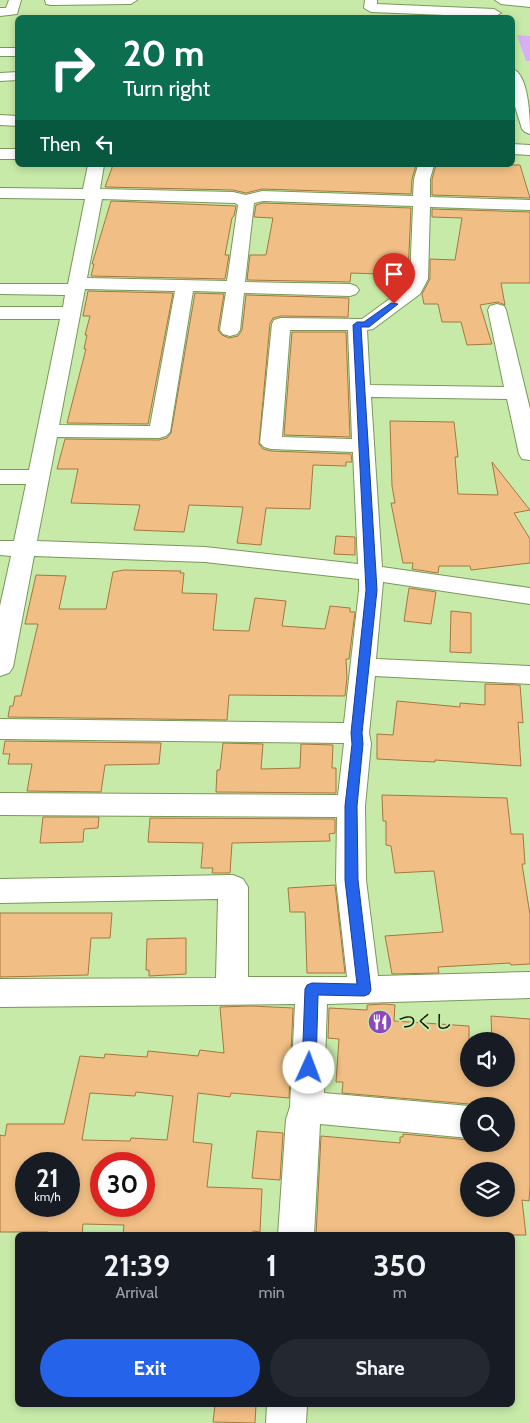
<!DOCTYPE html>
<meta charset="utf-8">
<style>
:root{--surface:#171b24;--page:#242831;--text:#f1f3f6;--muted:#9ea1a6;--accent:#2563eb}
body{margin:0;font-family:Cabin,"Noto Sans JP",sans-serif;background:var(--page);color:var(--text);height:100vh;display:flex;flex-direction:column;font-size:19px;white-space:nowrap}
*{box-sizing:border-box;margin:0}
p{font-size:16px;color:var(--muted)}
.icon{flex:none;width:28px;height:28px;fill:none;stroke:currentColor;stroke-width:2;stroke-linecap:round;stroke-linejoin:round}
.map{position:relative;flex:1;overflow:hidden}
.sheet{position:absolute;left:15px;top:1232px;width:500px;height:175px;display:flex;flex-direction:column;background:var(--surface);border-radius:8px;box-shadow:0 2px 8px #0003}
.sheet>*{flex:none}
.guide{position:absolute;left:15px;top:15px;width:500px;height:152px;border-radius:8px;box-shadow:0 2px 8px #0003;background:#0b6e4f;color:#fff;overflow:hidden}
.tools{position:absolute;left:460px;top:1032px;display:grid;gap:10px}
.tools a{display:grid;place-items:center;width:55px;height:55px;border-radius:50%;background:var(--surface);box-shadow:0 2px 8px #0003;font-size:25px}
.speed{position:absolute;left:15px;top:1152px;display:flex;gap:10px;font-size:25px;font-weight:700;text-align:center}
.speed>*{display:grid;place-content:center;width:65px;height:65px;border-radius:50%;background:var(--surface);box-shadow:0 2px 8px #0003;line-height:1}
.speed small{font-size:12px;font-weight:400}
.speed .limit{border:8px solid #d22;background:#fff;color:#111}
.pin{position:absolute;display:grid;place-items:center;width:42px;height:42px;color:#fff;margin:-51px -21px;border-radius:50% 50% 50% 0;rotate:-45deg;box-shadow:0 0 5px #0007}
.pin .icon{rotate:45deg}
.me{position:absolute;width:55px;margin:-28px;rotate:2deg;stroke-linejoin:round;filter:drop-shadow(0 0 4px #0008)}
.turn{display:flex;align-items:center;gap:18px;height:105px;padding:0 25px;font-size:22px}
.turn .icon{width:65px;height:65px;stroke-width:2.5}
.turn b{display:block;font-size:35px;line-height:42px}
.then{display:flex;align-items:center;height:48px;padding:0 25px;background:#0003;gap:10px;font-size:19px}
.eta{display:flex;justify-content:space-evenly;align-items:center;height:85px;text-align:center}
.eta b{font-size:30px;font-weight:700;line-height:35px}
.button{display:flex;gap:10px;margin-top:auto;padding:10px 25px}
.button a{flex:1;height:58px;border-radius:30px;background:var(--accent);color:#fff;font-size:20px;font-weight:700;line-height:58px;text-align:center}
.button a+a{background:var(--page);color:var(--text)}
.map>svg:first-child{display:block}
</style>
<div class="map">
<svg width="530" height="1423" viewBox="0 0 530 1423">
<rect width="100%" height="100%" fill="#c8eaa8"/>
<path fill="#d7aff4" d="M517 35 530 36V61H526Z"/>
<g fill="#f1bf85" stroke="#a5773e" fill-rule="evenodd">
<path d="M113 165H416L412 179 411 194 262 189 246 193 233 190 105 187Z"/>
<path d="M436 165H520L530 198 432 195V179Z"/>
<path d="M111 201 236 206 234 216 232 218 225 255H229L225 279 91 276 94 264H92Z"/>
<path d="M263 203 411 208 408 275 351 273 350 282 247 280 250 255H266L273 218 254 217 256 205Z"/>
<path d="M432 209 530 212V283H501L505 305 498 302 480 305 492 344 467 345 461 322H442L438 304H424L422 294 430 279V259L455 260 462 218 432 217Z"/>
<path d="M88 291 173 293 148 424 67 423 86 349H84L87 335H85L90 316H83Z"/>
<path d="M195 293 224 294 218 330 222 335 229 338 238 336 242 330 246 295 349 298 348 317 281 316 273 318 270 323 259 444 263 449 271 451 351 454 352 462H346V466L313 465 310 509 266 508 261 545 237 543 243 507 189 505 184 532 134 530 140 505 71 503 78 469H57L65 439 159 440 167 438 171 433Z"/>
<path d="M292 332H346L350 437 284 435Z"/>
<path d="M390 421 454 422 458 457H455L458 494 498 495 492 462 530 510 514 513 530 539V563L471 570 470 566H439L438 573 412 569 413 563H403L391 503H395L392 486Z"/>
<path d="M336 536 355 537V555L334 554Z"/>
<path d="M124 570 181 571 180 573H184L182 593 217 594 213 630 249 631 255 598 286 601 282 626 325 629 330 606 350 608V612H355L349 659H346L347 678 345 696 229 695 227 720 8 717 10 706H13L15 696H21L38 624H25L36 575 66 576 59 609H106L113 572Z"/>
<path d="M409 588 436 592 431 624 404 621Z"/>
<path d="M451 611 471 613V653L450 652Z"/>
<path d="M485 684 520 685 523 723 518 722 521 766 435 760V762L377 759V734L393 735 397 701 460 707V703L485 705Z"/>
<path d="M5 741 161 743 159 764 105 765 101 792 27 791 32 764H8L10 754H3Z"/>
<path d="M223 743 263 744 261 769 300 768 301 744 333 745 332 768H336V793L216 792 217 770H220Z"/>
<path d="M382 795 507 798 511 834H523L525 864H522L530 915V964L511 965 510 963 438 967 439 973 392 974 385 936 443 932 434 871 395 873 391 846 386 845V821H383Z"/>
<path d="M43 817H99L98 828 84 829 83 842 40 843Z"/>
<path d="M150 818 335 819V833L329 834 330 841 232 843 230 873H212L213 868H201L203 843 148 842Z"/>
<path d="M335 885 345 973H307L305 912H290L288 888Z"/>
<path d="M0 913H112L110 938H91L88 975 0 977Z"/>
<path d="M186 938V974L149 976V970H146L147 939Z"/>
<path d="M384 1004 395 1005 394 1021 469 1026V1079H506V1041H492L491 1016 530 1019V1186L529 1201 522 1200 526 1235H316L321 1136 400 1143V1137H403V1134L469 1140V1144H506V1106H471L469 1104 342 1093 343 1082H336L339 1039 328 1038 329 1008 367 1010V1005ZM469 1171H506V1209H469Z"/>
<path d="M251 1006 293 1008 289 1098 231 1093 230 1097 198 1093 193 1142 212 1144 207 1187 262 1189 260 1232 253 1231 252 1235H123L124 1225 83 1224 82 1235H47L48 1232H0V1135L5 1136 7 1124H64L80 1056 104 1058 105 1054 147 1057 148 1051 198 1056 200 1050 224 1053 220 1007ZM136 1092 173 1096 167 1140 131 1138 130 1141 82 1140 90 1093 135 1096ZM26 1164H69V1206H26ZM101 1164H144V1206H101Z"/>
<path d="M257 1131 283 1133 280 1180 252 1178Z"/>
<path d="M215 1405H256L255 1423 213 1422Z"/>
</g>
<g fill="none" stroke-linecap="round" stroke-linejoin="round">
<g stroke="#79985a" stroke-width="2">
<g id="minor">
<path d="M9 0H21L17 14 0 16V8H6Z"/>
<path d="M45 0H137L131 4 51 5 46 4Z"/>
<path d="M365 0H377V4L494 9 501 13 494 17 371 12 364 8Z"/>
<path d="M495 0H530V7L501 4Z"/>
<rect x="0" y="48" width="18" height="8"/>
<path d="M512 69C529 73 530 120 530 134L525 132 522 129 512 97Z"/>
<path d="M18 72V80L0 81V73Z"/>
<path d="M0 115 18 116V126L0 125Z"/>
<path d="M512 144 530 145V155L512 154Z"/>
<rect x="0" y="149" width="18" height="10"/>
<path d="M88 165H104L100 189 233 192 246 195 262 191 413 196 414 179 418 165H434L430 179V197L530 200V210L430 207 428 279 420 294 373 329 367 330 370 385 504 387 488 310 490 306 497 304 504 306 506 310 530 409V460L522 459 519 454 507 399 371 397 382 567 530 588V604L383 582 376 659 530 666V684L375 676 369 733 371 744 365 806 366 880 378 976 530 972V998L327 1004 324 1093 469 1106V1138L320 1124 314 1235H278L286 1119 290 1107 295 1004 0 1007V979L216 978 218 899 0 903V879L233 875 243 879 248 887V977H347L336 880 337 817 0 815V793L338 795 344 743 0 739V719L344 723 359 590V579L205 562 34 556 13 667 9 673 0 676V606L11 556 0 555V541H14L26 484H0V470H29L60 319H0V307H63L65 295 0 294V284H68L85 199 0 198V188L83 189ZM102 199 235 203 238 205 227 281 87 278ZM263 201 413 206 410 279 406 287 362 319 281 318 274 320 272 324 260 443 264 447 271 449 353 452 358 564 205 547 37 541 57 437 159 438 166 436 170 432 193 291 226 292 220 330 223 334 230 336 237 334 240 330 244 293 350 296 356 294 359 290 356 286 350 284 245 282 254 203ZM85 289 175 291 150 426 59 425ZM290 330H348L352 439 282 437Z"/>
<path d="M267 1405H307L306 1423H266Z"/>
</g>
</g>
<use href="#minor" fill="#fff" fill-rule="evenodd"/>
</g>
<path fill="#2563eb" stroke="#184099" d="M391 303 398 304 369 327H361L377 590 362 733 363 744 357 806 358 880 371 990 369 994 364 996 318 995 316 1068 314 1072 309 1074 304 1072 302 1068 305 989 307 985 312 983 357 984 345 880V806L352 744 351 733 366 590 353 325 357 322H364Z"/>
<defs>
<g id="restaurant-disc" transform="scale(1.25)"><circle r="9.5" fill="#8f48bb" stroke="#c8eaa8"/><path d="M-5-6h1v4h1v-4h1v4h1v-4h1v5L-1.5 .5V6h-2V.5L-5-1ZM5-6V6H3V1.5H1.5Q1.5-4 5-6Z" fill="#fff"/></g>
</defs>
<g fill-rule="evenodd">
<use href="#restaurant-disc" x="380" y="1022"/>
</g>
<g text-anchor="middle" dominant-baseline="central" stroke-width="4" stroke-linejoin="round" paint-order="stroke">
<g font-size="18" fill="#0b1601" stroke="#c8eaa8" text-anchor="start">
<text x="398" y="1022">つくし</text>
</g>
</g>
</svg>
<div class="tools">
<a><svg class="icon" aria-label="sound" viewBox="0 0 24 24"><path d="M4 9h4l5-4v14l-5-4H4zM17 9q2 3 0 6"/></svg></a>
<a><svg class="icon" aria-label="search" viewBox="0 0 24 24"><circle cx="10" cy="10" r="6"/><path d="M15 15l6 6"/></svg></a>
<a><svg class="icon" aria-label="layers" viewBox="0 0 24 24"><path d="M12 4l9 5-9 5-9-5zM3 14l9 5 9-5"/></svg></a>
</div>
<div class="speed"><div>21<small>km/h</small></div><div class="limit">30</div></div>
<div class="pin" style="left:394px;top:304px;background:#d93025"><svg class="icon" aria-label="arrive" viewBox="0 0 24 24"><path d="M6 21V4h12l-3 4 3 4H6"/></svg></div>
<svg class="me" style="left:309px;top:1068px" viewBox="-20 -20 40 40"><circle r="19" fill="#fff"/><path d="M0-13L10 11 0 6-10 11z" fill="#2563eb"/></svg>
<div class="guide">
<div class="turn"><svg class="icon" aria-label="right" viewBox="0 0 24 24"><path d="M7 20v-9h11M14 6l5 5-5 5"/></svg><div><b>20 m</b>Turn right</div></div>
<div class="then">Then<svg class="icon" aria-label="left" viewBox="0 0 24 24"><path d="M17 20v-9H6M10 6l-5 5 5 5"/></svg></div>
</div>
<section class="sheet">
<div class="eta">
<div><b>21:39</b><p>Arrival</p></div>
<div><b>1</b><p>min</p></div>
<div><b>350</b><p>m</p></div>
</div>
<div class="button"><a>Exit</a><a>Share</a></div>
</section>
</div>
